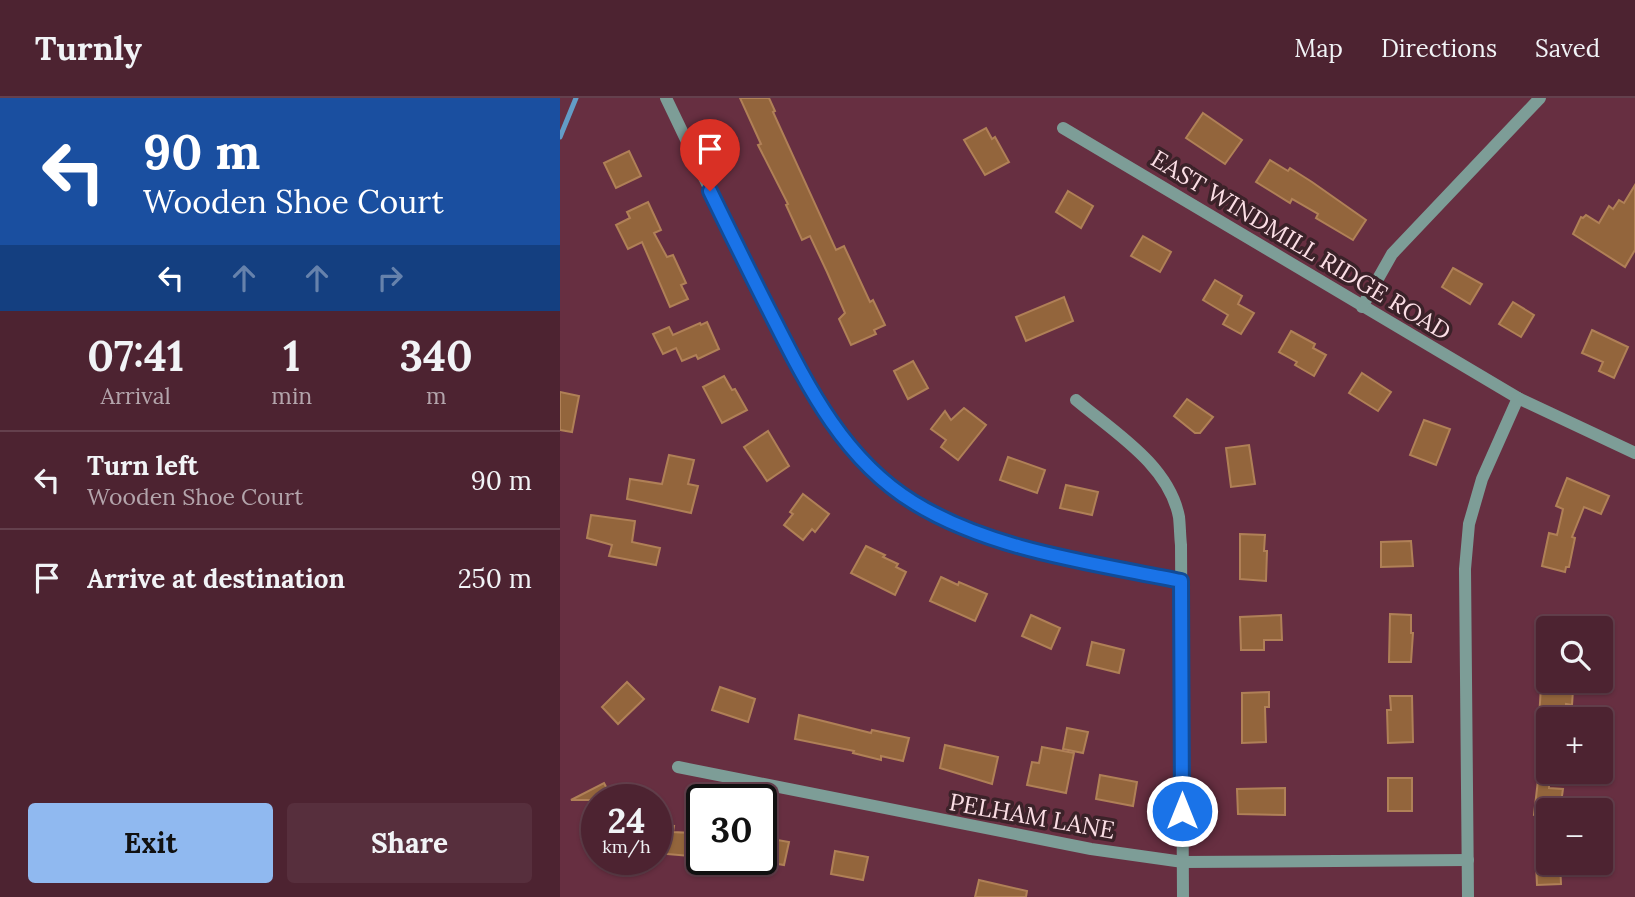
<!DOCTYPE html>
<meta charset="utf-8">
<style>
:root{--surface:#4d2331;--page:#572f3d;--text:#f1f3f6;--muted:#b3a4ab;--line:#64404d;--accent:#90b9f0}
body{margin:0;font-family:Lora,serif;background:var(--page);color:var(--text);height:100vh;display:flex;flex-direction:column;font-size:26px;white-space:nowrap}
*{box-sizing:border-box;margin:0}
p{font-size:23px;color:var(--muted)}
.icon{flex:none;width:38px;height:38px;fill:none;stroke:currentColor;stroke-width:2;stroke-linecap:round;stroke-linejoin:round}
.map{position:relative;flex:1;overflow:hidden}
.drawer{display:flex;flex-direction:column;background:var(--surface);width:560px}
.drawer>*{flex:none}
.top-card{background:#1a4fa0;color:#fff;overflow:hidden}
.buttons{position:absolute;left:976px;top:518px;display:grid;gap:14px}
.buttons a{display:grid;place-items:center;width:77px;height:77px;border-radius:7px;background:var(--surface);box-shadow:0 2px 5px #0004,0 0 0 2px var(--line);font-size:35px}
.speed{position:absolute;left:21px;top:686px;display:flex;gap:14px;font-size:35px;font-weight:700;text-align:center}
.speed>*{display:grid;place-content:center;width:91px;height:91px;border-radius:50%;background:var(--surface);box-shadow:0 2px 5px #0004,0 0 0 2px var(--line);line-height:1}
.speed small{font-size:18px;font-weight:400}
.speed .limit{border:4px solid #111;border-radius:10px;background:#fff;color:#111}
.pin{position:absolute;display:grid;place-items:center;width:60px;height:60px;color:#fff;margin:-72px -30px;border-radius:50% 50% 50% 0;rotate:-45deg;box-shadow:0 0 7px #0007}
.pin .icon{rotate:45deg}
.me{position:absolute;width:77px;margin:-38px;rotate:0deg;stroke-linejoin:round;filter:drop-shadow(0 0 5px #0008)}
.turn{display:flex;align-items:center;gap:24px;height:147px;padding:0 28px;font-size:32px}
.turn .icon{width:91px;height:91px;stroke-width:2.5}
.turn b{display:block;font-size:49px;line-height:60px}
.lanes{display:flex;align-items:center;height:66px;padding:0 28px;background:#0003;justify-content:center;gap:35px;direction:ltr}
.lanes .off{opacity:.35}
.eta{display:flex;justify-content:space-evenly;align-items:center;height:119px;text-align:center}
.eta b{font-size:42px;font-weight:800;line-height:49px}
.button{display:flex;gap:14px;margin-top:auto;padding:14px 28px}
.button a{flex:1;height:80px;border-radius:7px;background:var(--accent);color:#111;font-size:28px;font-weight:800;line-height:80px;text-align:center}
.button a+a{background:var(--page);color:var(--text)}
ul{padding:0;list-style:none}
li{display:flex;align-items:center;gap:21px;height:98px;padding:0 28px;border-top:2px solid var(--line)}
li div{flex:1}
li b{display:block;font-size:26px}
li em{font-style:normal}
header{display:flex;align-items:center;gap:42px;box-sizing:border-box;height:98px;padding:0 35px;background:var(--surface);border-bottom:2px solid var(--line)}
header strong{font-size:33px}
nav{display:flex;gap:38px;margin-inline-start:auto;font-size:24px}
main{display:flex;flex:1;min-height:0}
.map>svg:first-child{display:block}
</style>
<header>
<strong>Turnly</strong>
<nav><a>Map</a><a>Directions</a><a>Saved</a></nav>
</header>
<main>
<section class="drawer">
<div class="top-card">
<div class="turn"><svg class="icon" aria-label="left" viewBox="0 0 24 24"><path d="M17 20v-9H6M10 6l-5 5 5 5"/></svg><div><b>90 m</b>Wooden Shoe Court</div></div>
<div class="lanes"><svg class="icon" aria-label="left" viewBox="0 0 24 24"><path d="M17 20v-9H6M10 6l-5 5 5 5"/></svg><svg class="icon off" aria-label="ahead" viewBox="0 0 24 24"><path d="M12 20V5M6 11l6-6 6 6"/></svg><svg class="icon off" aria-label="ahead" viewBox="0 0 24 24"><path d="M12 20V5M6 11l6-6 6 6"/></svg><svg class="icon off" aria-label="right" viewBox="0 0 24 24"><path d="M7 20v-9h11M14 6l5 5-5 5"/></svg></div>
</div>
<div class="eta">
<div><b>07:41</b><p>Arrival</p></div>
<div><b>1</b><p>min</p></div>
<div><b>340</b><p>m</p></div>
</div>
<ul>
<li><svg class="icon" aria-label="left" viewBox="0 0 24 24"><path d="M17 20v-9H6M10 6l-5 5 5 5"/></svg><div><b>Turn left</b><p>Wooden Shoe Court</p></div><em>90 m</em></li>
<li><svg class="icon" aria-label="arrive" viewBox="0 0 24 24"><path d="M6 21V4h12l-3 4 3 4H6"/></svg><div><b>Arrive at destination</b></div><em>250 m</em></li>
</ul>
<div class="button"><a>Exit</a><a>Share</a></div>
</section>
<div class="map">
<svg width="1075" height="799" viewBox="0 0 1075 799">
<rect width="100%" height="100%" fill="#672f41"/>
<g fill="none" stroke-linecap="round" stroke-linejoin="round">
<path stroke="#639cc6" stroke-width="5" d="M0 39 16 0"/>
</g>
<g fill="#93653c" stroke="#b08057" stroke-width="2">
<path d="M180 0H209L215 13 213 14 276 152 284 148 310 204 313 202 325 227 314 232 316 236 291 247 279 221 285 215 267 174 250 138 242 142 226 107 228 106 198 47 201 46Z"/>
<path d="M643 15 682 42 665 66 626 40Z"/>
<path d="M426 30 432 41 435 39 449 64 425 77 404 42Z"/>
<path d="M69 53 81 78 56 90 44 65Z"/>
<path d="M710 62 728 73 730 70 752 84 806 122 793 142 756 120 758 116 732 101 730 105 696 84Z"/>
<path d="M1075 87V152L1065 169 1013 136 1021 119 1023 120 1026 117 1039 125 1049 108 1053 111 1059 102 1064 105Z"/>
<path d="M508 93 533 108 521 130 496 114Z"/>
<path d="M88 104 101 132 94 135 107 159 113 157 126 185 121 187 128 201 110 209 82 144 68 151 56 127 70 120 67 114Z"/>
<path d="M583 138 611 154 600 174 571 158Z"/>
<path d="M893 170 922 186 910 206 882 189Z"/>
<path d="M655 182 682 198 678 206 694 215 681 236 663 226 668 217 643 202Z"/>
<path d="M504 199 513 223 466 243 456 219Z"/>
<path d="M953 204 974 217 961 239 939 226Z"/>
<path d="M147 224 159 251 138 261 136 257 122 263 116 250 103 256 93 236 109 229 113 237 140 225 141 227Z"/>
<path d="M1032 232 1068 249 1054 280 1039 273 1043 264 1022 255Z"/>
<path d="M731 233 755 246 753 250 766 257 754 278 735 267 737 264 719 254Z"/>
<path d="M353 263 368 290 348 301 334 273Z"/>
<path d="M802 275 831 294 818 313 789 295Z"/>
<path d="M164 278 172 292 175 291 187 312 162 325 143 289Z"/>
<path d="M0 294 19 298 12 334 0 332Z"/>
<path d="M627 301 653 319 640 335H635L614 318Z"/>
<path d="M404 310 426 327 398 362 381 349 386 342 371 331 385 313 391 322Z"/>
<path d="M864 322 890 331 876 367 850 357Z"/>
<path d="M208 333 229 368 207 383 184 349Z"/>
<path d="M689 347 695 386 671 389 666 350Z"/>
<path d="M109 357 134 362 128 386 138 388 131 415 67 401 70 381 102 386Z"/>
<path d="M448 359 485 372 477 395 440 382Z"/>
<path d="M1007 380 1049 398 1041 416 1024 409 1012 439 1015 440 1009 469H1006L1005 474 982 468 989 435 997 437 1003 411 996 408Z"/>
<path d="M506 387 538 394 532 417 500 410Z"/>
<path d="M243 396 269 416 255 434 252 431 243 442 224 427 233 416 230 414Z"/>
<path d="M31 417 75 423 72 444 100 450 96 467 49 458 52 447 27 440Z"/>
<path d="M680 436 705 437 704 453H707L706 483 680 481Z"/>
<path d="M851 443 853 468 821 469V444Z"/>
<path d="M306 448 325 457 323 459 338 466 336 469 346 474 335 497 291 475Z"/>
<path d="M381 479 398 487 399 484 427 496 415 523 370 503Z"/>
<path d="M830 516 851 517V535H853L851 564H829Z"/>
<path d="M471 517 500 530 491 551 462 538Z"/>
<path d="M721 517 722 542H704V552H681L680 519Z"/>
<path d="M532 544 564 552 559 575 527 567Z"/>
<path d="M67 584 84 601 58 626 42 609Z"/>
<path d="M981 588 1013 592 1012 607 1006 606 1005 621H979Z"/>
<path d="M160 589 195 601 188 624 152 612Z"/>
<path d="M709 594V609H705L706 644 682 645V595Z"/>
<path d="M830 598H852L853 644 828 645 827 612H831Z"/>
<path d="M239 617 311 635 312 632 349 640 343 663 321 658V662L293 655 294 653 235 641Z"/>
<path d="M507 630 528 634 523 655 503 651Z"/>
<path d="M385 647 438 659 432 686 380 670Z"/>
<path d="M482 649 514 655 506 695 467 687 472 664 479 665Z"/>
<path d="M979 673 989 674V690L1003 691 1000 712H989V719L974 717Z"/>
<path d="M540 677 577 684 573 708 536 701Z"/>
<rect x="828" y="680" width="24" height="33"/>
<path d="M44 685 53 702H11Z"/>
<path d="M725 690V717L678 716 677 691Z"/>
<path d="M97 727 114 728 113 734 132 735 130 758 96 755Z"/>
<path d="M201 739 229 744 224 767 201 763Z"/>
<path d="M275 753 308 759 303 782 271 776Z"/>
<path d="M976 765H1000L1001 786 977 787Z"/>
<path d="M419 782 467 793 466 799H415Z"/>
</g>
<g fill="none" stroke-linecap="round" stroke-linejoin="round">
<g stroke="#7d9d97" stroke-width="12">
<path d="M106 0C136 62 165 125 196 186 236 267 273 353 352 403 427 451 535 466 621 483"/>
<path d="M503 30 958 300 1075 355"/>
<path d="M802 209 832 156 980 0"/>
<path d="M516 302C554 334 609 367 619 419 620 428 620 438 621 447L623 799"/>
<path d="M118 669 531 751 623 764 908 762"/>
<path d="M908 799 905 471 909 426 922 381 958 300"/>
</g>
</g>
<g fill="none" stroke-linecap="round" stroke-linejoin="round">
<g stroke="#114b97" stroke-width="18">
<path id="route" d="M150 93C170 134 190 175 211 216 247 287 283 361 353 404 430 452 533 465 621 483L622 713"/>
</g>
<use href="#route" stroke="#1a73e8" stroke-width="12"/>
</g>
<g text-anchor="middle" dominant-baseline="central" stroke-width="7" stroke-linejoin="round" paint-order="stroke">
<g font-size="24" fill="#fbdee5" stroke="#3b2229">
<text transform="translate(741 147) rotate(31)">EAST WINDMILL RIDGE ROAD</text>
<text transform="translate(472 718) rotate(10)">PELHAM LANE</text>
</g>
</g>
</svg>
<div class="buttons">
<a><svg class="icon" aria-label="search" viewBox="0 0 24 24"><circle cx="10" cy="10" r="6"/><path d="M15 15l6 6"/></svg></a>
<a>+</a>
<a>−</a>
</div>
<div class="speed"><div>24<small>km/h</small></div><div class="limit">30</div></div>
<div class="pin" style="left:150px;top:93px;background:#d93025"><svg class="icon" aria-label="arrive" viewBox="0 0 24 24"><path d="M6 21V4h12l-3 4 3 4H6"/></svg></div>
<svg class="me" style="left:622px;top:713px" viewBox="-20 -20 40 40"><circle r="17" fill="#1a73e8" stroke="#fff" stroke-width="3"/><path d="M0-11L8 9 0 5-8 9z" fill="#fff"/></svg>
</div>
</main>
